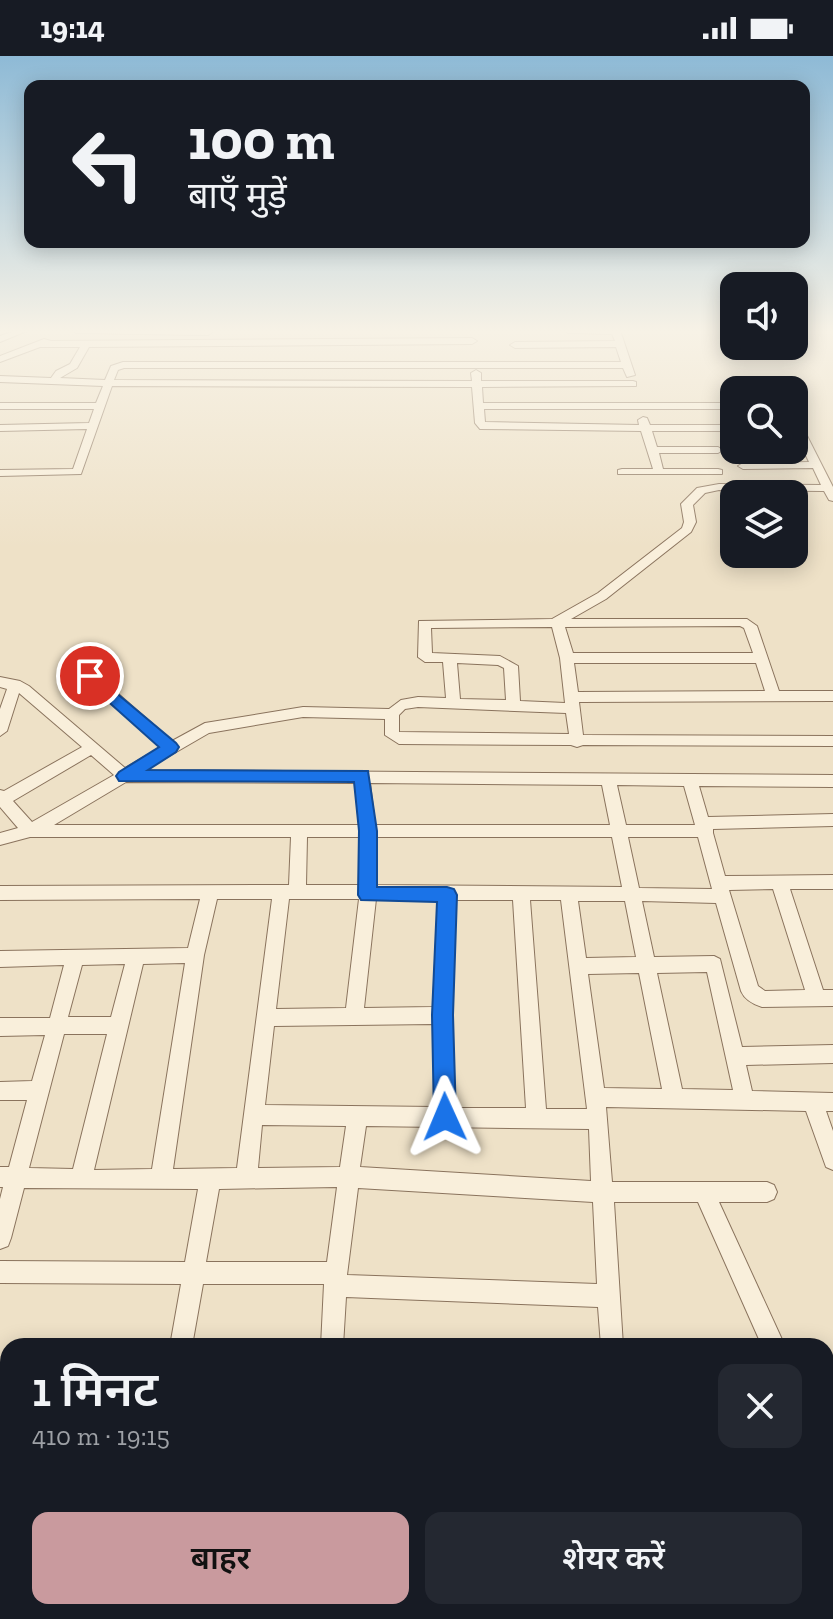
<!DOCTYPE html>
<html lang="hi">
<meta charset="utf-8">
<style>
:root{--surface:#171b24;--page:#242831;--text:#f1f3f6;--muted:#9ea1a6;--accent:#c99a9e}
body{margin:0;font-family:"Zilla Slab","Noto Sans Devanagari",serif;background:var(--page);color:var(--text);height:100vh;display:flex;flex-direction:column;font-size:30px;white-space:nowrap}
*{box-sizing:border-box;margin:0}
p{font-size:26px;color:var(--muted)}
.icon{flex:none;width:44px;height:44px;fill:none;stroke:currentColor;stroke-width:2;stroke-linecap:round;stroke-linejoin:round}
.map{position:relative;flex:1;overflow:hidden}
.details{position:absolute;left:0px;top:1282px;width:834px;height:282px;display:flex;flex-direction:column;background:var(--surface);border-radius:24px 24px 0 0;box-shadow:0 4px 20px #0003}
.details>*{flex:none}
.banner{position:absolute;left:24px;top:24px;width:786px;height:168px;border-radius:16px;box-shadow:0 4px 20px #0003;background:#171b24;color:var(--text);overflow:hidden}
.buttons{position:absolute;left:720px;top:216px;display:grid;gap:16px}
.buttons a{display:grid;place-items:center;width:88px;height:88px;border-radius:16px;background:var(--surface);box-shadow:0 4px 20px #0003;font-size:40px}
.pin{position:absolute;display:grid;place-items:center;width:68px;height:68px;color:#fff;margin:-34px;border:4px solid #fff;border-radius:50%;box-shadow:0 2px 8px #0007}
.me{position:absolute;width:88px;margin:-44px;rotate:359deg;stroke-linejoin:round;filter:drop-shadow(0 0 6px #0008)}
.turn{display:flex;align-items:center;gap:28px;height:168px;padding:0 32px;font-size:36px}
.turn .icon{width:104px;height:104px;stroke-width:2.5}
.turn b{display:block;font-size:56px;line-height:68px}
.round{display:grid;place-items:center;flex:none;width:84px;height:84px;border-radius:16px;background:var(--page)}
.overview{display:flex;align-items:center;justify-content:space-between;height:136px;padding:0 32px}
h1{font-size:48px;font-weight:600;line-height:60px}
.action{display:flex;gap:16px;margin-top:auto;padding:16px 32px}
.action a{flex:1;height:92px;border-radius:16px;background:var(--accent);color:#111;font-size:32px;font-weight:600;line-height:92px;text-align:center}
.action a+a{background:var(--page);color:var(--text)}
.status{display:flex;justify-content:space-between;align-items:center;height:56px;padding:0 40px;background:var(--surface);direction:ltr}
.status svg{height:22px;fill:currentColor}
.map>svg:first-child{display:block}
</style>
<div class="status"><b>19:14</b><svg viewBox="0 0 49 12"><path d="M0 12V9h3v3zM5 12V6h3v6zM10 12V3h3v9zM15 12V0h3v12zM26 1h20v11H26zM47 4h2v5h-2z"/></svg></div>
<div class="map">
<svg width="833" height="1563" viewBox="0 0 833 1563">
<rect width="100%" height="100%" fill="#eee1c7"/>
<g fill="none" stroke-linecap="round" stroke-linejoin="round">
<g stroke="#8a735d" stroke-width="2">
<g id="minor">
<path d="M17 274H29L0 286V280Z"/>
<path d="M71 274H209L213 276 208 279 76 277Z"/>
<path d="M563 274H620L635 319 627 321 623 312H124L118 314 114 324 472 325 471 317 476 314 481 317V325H633L636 326V330L482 331 483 347H734V353H484L485 366 639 369 638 364 643 361 647 362 650 369H734V375H652L657 391H718L723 394 718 397H659L663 413H718L722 414V418H618V414L622 413H653L641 375 480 373 475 367 472 331 112 330 81 418 0 420V414L73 413 87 373 0 375V369L89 367 94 353H0V347H96L103 330 0 326V320L51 322 56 315 70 308 80 291H40L0 306V300L44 283 51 285 472 282 477 285 472 288 89 291 77 312 60 322 105 324 111 310 123 306H621L616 291 515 292 510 289 515 286 615 285 612 278 568 277Z"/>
<path d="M778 328 781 329 784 334H774L773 331Z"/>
<path d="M794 361 799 364 833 431V445L829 444 824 435 719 434 705 437 693 449 696 466 691 476 606 543 571 563H747L757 570 779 635H833V645L579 646 583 679 833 680V690L583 689 577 691 571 689 399 688 385 679V663L303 661 209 677 145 714 833 719V731L699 730 708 761 833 758V770L713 773V777L725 820 833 819V833H790L823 934H833V950L762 951C753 948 745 944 741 935L716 847 642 845 654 901 714 900 720 903 742 991 833 989V1007L746 1009 752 1035 833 1037V1055H826L833 1075V1114L826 1111 806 1055 606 1051 612 1126H767L774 1129 777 1136 774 1143 767 1146H719L785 1290H762L698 1146H614L623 1290H601L598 1251 346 1241 343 1290H321L324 1228H203L192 1290H170L181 1228 0 1227V1205L185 1206 198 1133 24 1132 11 1182 8 1190 0 1193V1143L3 1131H0V1111H9L27 1044H0V1026L32 1025 45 979 0 980V962H50L64 909 0 911V895L188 892 200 843 0 844V830L289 829 291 781H30L0 789V777L18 772 0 751V734L4 735 82 691 19 637 7 675 0 680V653L7 633 0 631V621L20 625 29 630 125 712 161 691 65 606V600H75L172 685 205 667 303 651 389 653 401 644 418 641 446 642 443 606H425L418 601 419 565 552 563 598 537 682 472 684 466 681 448 697 432 719 428 821 429 813 412 743 413 738 410 743 407 809 406 794 374ZM740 570 744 572 753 597H573L565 571ZM552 571 560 602 565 647 520 645 518 610 500 600 432 597 431 572ZM457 607 498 609 504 612 506 644 460 643ZM574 607H756L765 635 578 636ZM418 651 566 657 569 678 399 676V659L405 653ZM91 699 114 719 32 766 13 745ZM126 726 355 727 359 769H54ZM370 727 602 729 610 769H375ZM617 729 684 730 695 769H626ZM307 781H360V829H306ZM376 781H612L622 831 376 829ZM628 781H698L712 833 639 832ZM773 833 805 934 765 935 758 930 729 834ZM217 843H272L237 1112 173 1113 204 899ZM289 843H359L346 952 276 953ZM376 843H438L433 951 364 952ZM455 844H513L526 1052H455L451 959ZM530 844H561L587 1053H546ZM578 845H625L636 901 586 902ZM185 907 152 1113 94 1114 143 908ZM125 908 111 961H68L82 909ZM707 916 733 1034 682 1033 657 917ZM639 917 662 1033 604 1032 588 918ZM433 968 435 1051 265 1049 274 970ZM64 978H107L73 1113 29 1112ZM262 1069 346 1070 340 1111 258 1112ZM366 1070 589 1073 591 1125 360 1111ZM337 1131 327 1206H206L219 1133ZM358 1132 593 1146 597 1228 347 1219Z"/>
<rect x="826" y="1310" width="7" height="24"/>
<rect x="0" y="1326" width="8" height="24"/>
<path d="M826 1388 833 1391V1427L826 1424Z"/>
<path d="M0 1451 8 1452V1478L0 1477Z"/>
<path d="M833 1469V1495L826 1496V1470Z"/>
<path d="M183 1556H209L208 1563H182Z"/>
<path d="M309 1556H335L334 1563H308Z"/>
<path d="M625 1556H651L652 1563H626Z"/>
<path d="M748 1556H774L776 1563H750Z"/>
</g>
</g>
<use href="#minor" fill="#f9efdb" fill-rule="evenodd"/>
</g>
<linearGradient id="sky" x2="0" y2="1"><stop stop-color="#8ebad6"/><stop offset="0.56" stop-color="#f7f2e6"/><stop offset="1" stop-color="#f7f2e6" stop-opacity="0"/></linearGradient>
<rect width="833" height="492" fill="url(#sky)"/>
<path fill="#1a73e8" stroke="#114b97" stroke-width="2" d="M90 615 176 687 179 691 176 696 148 714 368 715 377 775V831H447L454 833 457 839 453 959 456 1061 453 1068 445 1072 437 1068 434 1061 432 959 437 846 361 844 358 839 359 775 354 726 119 725 116 720 119 716 159 691 84 624V617Z"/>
</svg>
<div class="buttons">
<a><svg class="icon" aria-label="sound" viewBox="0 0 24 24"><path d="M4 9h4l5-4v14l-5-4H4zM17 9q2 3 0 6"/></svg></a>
<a><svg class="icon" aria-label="search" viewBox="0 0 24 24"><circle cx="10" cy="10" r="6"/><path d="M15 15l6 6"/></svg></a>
<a><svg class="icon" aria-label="layers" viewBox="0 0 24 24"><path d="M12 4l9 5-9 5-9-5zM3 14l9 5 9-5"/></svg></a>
</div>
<div class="pin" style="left:90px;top:620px;background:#d93025"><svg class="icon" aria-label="arrive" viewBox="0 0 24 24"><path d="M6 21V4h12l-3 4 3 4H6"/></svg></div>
<svg class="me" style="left:445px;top:1061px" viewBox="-20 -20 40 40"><path d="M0-17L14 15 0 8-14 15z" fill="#1a73e8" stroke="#fff" stroke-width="4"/></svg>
<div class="banner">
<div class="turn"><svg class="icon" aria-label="left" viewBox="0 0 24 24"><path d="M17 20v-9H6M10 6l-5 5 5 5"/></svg><div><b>100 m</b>बाएँ मुड़ें</div></div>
</div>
<section class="details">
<div class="overview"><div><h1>1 मिनट</h1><p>410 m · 19:15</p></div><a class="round"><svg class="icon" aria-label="close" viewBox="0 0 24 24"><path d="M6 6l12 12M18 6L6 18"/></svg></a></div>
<div class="action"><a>बाहर</a><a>शेयर करें</a></div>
</section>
</div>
